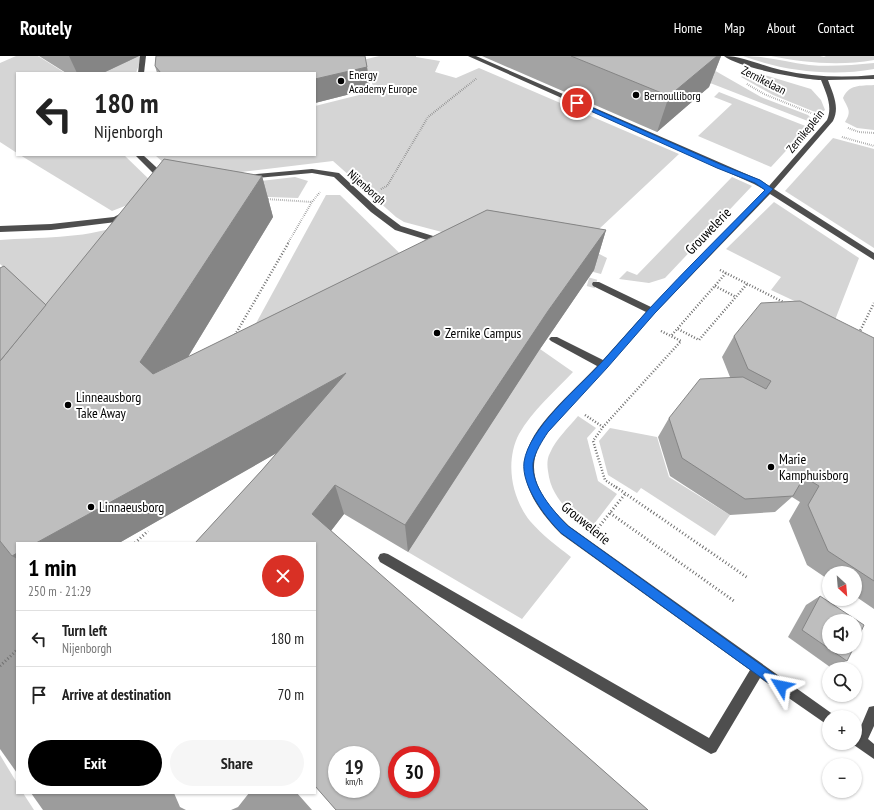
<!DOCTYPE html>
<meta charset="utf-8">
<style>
:root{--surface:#fff;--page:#f6f6f6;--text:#222;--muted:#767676;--line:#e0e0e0;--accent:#000}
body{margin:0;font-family:"PT Sans Narrow",sans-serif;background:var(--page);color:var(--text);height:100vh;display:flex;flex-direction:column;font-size:15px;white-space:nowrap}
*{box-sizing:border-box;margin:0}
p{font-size:13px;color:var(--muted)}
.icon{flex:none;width:22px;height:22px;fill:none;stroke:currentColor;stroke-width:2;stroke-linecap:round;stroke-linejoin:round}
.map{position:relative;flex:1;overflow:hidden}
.panel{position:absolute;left:16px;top:486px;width:300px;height:252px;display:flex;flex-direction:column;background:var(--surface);border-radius:0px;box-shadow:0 1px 3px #0004}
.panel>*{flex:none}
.guide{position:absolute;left:16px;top:16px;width:300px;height:84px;border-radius:0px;box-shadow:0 1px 3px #0004;background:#fff;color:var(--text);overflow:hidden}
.needle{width:26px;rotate:154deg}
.fabs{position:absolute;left:822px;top:510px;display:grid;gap:8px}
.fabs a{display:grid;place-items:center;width:40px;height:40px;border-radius:50%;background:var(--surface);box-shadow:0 1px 3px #0004;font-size:20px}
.speed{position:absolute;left:328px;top:690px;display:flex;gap:8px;font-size:20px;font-weight:700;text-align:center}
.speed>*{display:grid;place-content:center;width:52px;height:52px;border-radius:50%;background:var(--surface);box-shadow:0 1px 3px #0004;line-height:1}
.speed small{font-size:10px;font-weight:400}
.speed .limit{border:6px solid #d22;background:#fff;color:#111}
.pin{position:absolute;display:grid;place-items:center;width:34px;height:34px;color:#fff;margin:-17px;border:2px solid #fff;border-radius:50%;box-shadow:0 1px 4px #0007}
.me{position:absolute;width:44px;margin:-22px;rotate:305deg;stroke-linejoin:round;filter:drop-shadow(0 0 3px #0008)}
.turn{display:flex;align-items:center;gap:14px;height:84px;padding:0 12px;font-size:18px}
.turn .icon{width:52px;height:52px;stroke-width:2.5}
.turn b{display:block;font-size:28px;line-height:34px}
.round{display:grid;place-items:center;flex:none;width:42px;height:42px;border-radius:21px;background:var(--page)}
.summary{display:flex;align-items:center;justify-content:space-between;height:68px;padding:0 12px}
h1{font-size:24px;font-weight:600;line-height:30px;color:var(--accent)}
.primary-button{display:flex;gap:8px;margin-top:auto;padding:8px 12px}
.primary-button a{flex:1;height:46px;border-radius:24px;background:var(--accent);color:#fff;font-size:16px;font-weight:600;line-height:46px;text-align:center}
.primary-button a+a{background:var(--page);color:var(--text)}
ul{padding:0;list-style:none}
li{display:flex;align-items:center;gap:12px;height:56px;padding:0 12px;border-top:1px solid var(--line)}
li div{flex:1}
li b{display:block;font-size:15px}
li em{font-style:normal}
header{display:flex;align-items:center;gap:24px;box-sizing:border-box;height:56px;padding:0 20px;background:var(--accent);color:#fff}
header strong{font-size:19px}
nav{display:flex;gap:22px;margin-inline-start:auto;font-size:14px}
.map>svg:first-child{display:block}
</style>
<header>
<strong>Routely</strong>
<nav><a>Home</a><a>Map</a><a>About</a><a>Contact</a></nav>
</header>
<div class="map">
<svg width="874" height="754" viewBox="0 0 874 754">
<rect width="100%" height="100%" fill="#fff"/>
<g fill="#d5d5d5">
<path d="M16 0H38L65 17H17V97L0 86V7Z"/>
<path d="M137 0H142L136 17H102Z"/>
<path d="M379 0H416V1L440 5 435 16 456 22 479 12 679 98 582 189 607 202 601 218 404 166 396 161 333 105 207 120 179 121 155 99H315V50L375 35 363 4Z"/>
<path d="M743 0C767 0 786 6 809 9 831 11 853 9 874 7V13C831 21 783 15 743 0Z"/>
<path d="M771 0H820L824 1 826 0H874V4C840 10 805 7 771 0Z"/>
<path d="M712 13 761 41 808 59 814 65 813 67 705 25Z"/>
<path d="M751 15 811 33 821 44 825 54 821 57 815 56 773 39 741 21Z"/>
<path d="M874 29V74L857 72 845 66C852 55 848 53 843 42 849 28 860 30 874 29Z"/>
<path d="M719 36 808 71 771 111 698 80 732 48 714 41Z"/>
<path d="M833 82 874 93V192L785 135Z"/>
<path d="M20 99H124L157 131 130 148 112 155Z"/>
<path d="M295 121 308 125 298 142 176 138 183 134Z"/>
<path d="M732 121 752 130 665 222 649 227 619 223 627 215 637 219Z"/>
<path d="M326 139H340L424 221 225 324Z"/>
<path d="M774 146 859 202 835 264 771 234 781 221 726 193Z"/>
<path d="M118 170 64 268 0 208V184C38 181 83 183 118 170Z"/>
<path d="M540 293 573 316C555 335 532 355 519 378 505 405 511 441 530 465 542 479 557 490 571 501L522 563 408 496Z"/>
<path d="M578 360 596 372 587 382 598 425 617 438 591 472C570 457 551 442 548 415 547 409 547 402 550 397 556 383 569 371 578 360Z"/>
<path d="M610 372 657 381 669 421 730 459 715 480 641 432 637 437 608 419 599 385Z"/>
<path d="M0 699 17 727V737H23L34 754H0Z"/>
</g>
<g fill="#9c9c9c">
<path d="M0 452 17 487V717L0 693Z"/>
<path d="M31 737H174L180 751 186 754H43Z"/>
<path d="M249 737H297L312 754H231L238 751Z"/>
</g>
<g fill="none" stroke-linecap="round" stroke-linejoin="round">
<path stroke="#d9d9d9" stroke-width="9" stroke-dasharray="9 4.5" stroke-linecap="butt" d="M575 222 596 228"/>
<g stroke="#707070" stroke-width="2" stroke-dasharray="0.5 1.5" stroke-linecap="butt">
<path d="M747 28 764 38 811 57"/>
<path d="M848 72 859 76 874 77"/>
<path d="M842 81 874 90"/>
<path d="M381 133 387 130 428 61 477 22"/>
<path d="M266 143 312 146"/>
<path d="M288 187 312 146 320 136"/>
</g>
<g stroke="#707070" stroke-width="2.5" stroke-dasharray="1 2" stroke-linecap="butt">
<path d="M720 214 785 247"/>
<path d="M715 230 736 241"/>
<path d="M678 273 699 284 747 228"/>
<path d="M661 275 671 280"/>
<path d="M859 277 874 247"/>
<path d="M235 279 289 186"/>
<path d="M585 359 603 371"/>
<path d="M617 432 605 424 593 385 603 371 681 285 671 280 726 217"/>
</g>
<g stroke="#707070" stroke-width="3" stroke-dasharray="1 2.5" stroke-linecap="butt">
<path d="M616 431 748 522"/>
<path d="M610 457 734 545"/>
<path d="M598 472 625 438"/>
<path d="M135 487 148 475"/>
<path d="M0 610 17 594"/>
</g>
<g fill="#4e4e4e" fill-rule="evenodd">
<path d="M140 0H146L144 17H138Z"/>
<path d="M468 0H476L760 124 769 130 827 64C833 50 826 37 821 24 801 23 739 12 724 0 743 0 762 10 781 14 812 21 843 22 874 19V23L828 24C833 38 840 51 833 65L774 133 874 197V204L770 138 655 257 548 376C543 383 538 390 536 398 527 427 550 452 569 470L834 659V661H829V670L760 622 716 696 711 698 380 506 378 502 380 498 384 497 388 498 709 682 750 614 561 478C486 402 542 368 597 310L551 285 549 283 551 281H557L603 304 646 256 593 230 592 228 593 226H599L651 251 765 134 754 128Z"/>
<path d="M135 99H143L168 122V126H162Z"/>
<path d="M312 113 339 117 377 152 401 170 446 184 447 186 443 189 395 174 371 156 334 121 312 117 246 123 242 121 246 119Z"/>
<path d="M127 154 131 157 130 159 116 166 51 174 0 176V170L51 168 114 161Z"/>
<path d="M874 650V670L868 683 874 688V703L851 687H855V675L858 677 869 651Z"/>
</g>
</g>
<g fill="#a3a3a3" fill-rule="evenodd">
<path d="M39 0H139L103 17H66Z"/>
<path d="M156 0H365L367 11 370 33 315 47V17H157L155 10Z"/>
<path d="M482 0H721L709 31 657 76Z"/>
<path d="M164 103 262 120 273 161 188 301 487 154 606 174 594 214 540 293 408 496 344 458 331 475 648 754H336L315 730V487H195L262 414 278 396 119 487H17V503L12 500 0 485V212L4 210 46 249ZM337 699H371V733H337ZM397 699H431V733H397Z"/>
<path d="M734 280 874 282V553L855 540V517H829V524L807 509 789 465 800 446 792 441 775 456 730 459 670 420 658 381 669 362 730 321 722 301Z"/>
<path d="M820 540 847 605 830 611 788 581 806 549Z"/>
</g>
<g fill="#858585">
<path d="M69 0H139L103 17H77Z"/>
<path d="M717 0H721L709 31 657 76 669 40Z"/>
<path d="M367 11 370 33 315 47V23Z"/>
<path d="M262 120 273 161 163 342 140 306Z"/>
<path d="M606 174 594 214 540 293 408 496 405 469 548 255Z"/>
<path d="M346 317 354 353 119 487H36Z"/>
<path d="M335 429 344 458 323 485 312 458Z"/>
<path d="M17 497V503L12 500Z"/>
</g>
<g fill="#bebebe" stroke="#858585" fill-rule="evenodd">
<path d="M156 0H365L367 11 315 23V17H161L155 10Z"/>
<path d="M571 0H717L669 40Z"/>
<path d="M164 103 262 120 140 306 153 318 487 154 606 174 548 255 405 469 335 429 312 458 648 754H336L315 730V487H195L262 414 346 317 36 487H17V497L12 500 0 485V305ZM337 699H371V733H337ZM397 699H431V733H397Z"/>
<path d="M4 210 46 249 0 305V212Z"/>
<path d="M800 245 874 282V525L828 495 808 449 819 430 804 421 793 440 745 443 682 402 669 362 700 323 743 321 766 333 771 325 748 313 734 280 761 247Z"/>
<path d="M820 540 864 569 855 589V565H829V591H854L847 605 802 574Z"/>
</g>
<path fill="#1a73e8" stroke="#114b97" d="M575 46H579L722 109 760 124 773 133 655 257 607 312 548 376C542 385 535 396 533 407 531 430 553 455 568 470L785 626 787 630 785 634 781 636 561 477C546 462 521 430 524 406 529 372 578 332 601 307 617 289 633 271 649 253 687 212 727 173 765 134L755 127 717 112 575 48Z"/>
<g fill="#000" stroke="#fff" stroke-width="1.5">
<circle cx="341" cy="25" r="4"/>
<circle cx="636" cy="39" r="4"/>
<circle cx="437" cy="277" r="4"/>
<circle cx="68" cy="349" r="4"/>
<circle cx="771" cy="411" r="4"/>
<circle cx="91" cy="451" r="4"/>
</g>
<g text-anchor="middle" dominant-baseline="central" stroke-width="4" stroke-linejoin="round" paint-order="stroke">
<g font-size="12" fill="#000" stroke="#fff" text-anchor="start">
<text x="349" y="18">Energy<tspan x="349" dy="14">Academy Europe</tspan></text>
<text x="644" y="39">Bernoulliborg</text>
</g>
<g font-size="12" fill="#000" stroke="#fff">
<text transform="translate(764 24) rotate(27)">Zernikelaan</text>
<text transform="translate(805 75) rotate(-51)">Zernikeplein</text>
<text transform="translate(367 131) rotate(41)">Nijenborgh</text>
</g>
<g font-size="14" fill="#000" stroke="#fff">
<text transform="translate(708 175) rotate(-46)">Grouwelerie</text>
<text transform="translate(586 467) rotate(39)">Grouwelerie</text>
</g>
<g font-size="14" fill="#000" stroke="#fff" text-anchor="start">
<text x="445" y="277">Zernike Campus</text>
<text x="76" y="341">Linneausborg<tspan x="76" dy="16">Take Away</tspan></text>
<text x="779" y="403">Marie<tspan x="779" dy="16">Kamphuisborg</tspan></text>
<text x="99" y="451">Linnaeusborg</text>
</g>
</g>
</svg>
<div class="fabs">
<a><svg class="needle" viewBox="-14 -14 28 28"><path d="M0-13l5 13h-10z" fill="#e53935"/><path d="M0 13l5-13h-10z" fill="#767676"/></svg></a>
<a><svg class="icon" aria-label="sound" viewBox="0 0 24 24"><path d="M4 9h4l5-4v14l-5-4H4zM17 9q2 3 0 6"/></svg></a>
<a><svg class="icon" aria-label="search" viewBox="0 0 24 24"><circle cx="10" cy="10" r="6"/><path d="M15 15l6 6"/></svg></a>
<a>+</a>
<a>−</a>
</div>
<div class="speed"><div>19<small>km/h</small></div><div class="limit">30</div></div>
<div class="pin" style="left:577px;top:47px;background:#d93025"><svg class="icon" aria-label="arrive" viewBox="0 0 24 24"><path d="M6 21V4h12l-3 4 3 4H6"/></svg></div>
<svg class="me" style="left:781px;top:630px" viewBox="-20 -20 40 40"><path d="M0-17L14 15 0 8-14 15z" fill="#1a73e8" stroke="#fff" stroke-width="4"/></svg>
<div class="guide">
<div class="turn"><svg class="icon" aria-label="left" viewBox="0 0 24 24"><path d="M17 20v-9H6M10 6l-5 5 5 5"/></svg><div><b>180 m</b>Nijenborgh</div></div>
</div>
<section class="panel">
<div class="summary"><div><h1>1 min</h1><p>250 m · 21:29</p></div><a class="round" style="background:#d93025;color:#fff"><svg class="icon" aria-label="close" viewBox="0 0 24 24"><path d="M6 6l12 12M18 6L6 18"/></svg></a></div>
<ul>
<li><svg class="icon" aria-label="left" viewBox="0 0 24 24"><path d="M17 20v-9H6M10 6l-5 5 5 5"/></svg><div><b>Turn left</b><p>Nijenborgh</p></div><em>180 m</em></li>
<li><svg class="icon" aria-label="arrive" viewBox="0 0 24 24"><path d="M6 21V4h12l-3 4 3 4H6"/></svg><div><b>Arrive at destination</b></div><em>70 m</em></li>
</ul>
<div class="primary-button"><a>Exit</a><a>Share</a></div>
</section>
</div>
